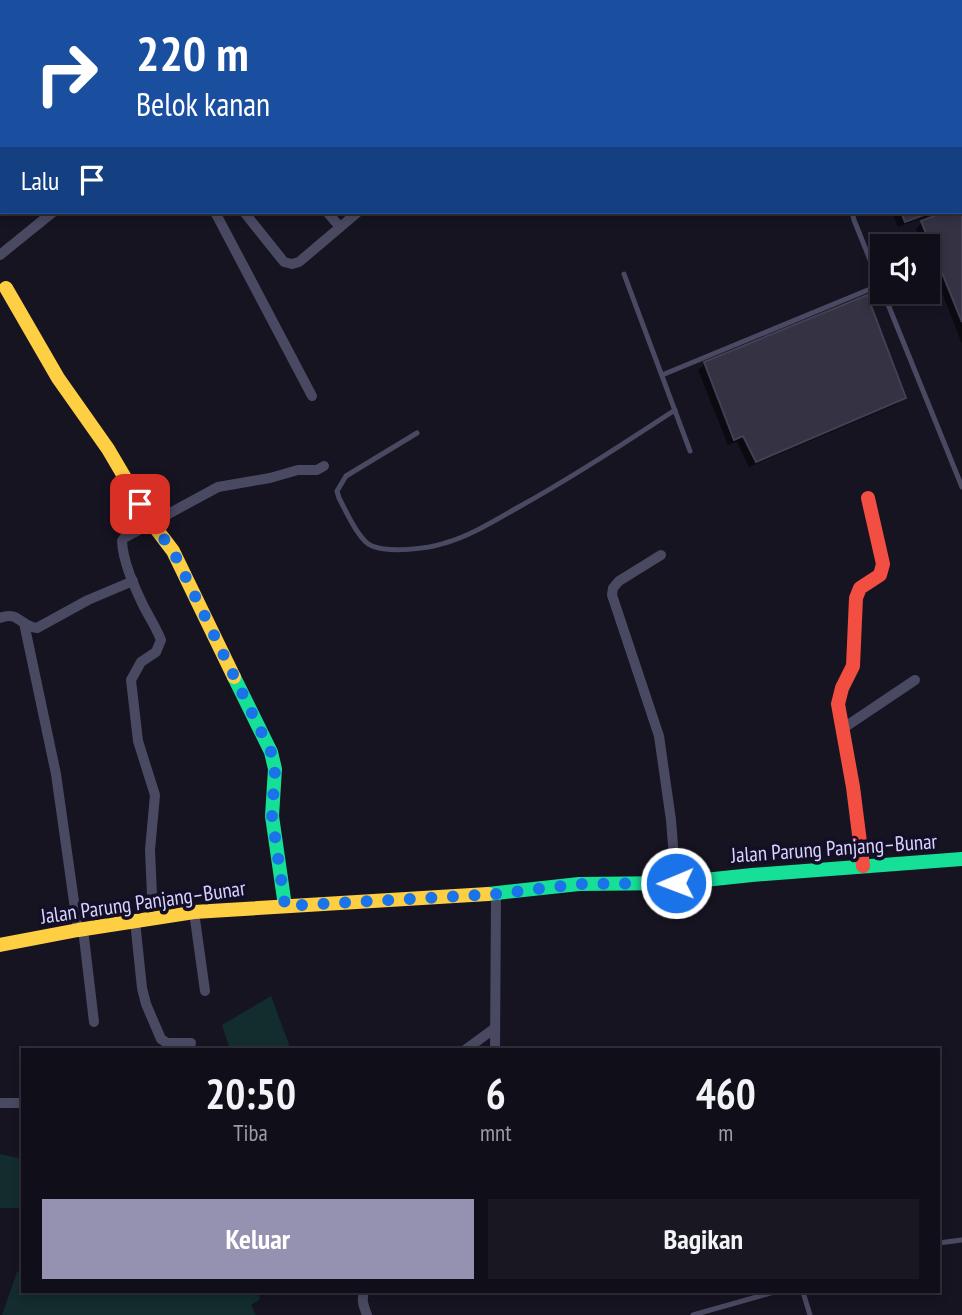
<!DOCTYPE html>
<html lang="id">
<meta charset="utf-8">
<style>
:root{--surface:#100f19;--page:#191822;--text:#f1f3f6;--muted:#9c9ca2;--line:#302f38;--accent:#9591b1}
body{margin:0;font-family:"PT Sans Narrow",sans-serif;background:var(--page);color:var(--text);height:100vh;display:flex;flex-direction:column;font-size:26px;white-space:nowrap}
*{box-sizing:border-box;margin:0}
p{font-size:23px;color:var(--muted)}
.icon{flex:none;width:38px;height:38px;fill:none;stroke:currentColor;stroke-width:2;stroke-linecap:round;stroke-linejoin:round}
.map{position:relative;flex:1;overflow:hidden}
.drawer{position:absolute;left:21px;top:1048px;width:919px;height:245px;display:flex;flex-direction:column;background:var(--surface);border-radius:0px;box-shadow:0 4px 10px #0003,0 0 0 2px var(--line)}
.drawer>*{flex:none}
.banner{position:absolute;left:0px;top:0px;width:962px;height:214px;box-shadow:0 4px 10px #0003,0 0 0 2px var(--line);background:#1a4fa0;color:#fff;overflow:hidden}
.tools{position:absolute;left:870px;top:234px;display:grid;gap:14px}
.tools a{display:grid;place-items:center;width:70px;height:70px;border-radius:0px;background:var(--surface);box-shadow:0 4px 10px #0003,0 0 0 2px var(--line);font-size:35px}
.pin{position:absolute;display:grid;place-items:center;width:60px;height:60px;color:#fff;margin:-30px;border-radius:14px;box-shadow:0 4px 10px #0006}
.me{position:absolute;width:77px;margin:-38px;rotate:269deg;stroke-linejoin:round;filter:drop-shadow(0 0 5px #0008)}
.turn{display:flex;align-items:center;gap:24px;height:147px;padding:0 21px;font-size:32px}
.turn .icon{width:91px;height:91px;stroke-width:2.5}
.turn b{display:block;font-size:49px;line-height:60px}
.then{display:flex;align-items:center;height:66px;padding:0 21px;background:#0003;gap:14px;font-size:26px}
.eta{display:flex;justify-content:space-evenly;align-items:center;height:119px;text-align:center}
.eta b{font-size:42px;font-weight:700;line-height:49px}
.action{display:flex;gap:14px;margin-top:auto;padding:14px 21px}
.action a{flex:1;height:80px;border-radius:0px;background:var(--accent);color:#fff;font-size:28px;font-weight:700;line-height:80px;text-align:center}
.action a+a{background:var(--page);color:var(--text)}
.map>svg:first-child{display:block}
</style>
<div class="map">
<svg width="962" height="1315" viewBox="0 0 962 1315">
<rect width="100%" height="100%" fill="#161421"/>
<g fill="#132c2d">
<path d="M271 996 291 1050H230L222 1025Z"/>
<path d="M0 1154 23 1159V1208H0Z"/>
<path d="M23 1269V1292H258L260 1299 251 1305 256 1315H2L17 1272Z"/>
</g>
<g fill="#0007">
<path d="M961 109H962V203L961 204Z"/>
<path d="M962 207V344L928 257V247H923L916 229 922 222 950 212H961Z"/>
<path d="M892 212H939L898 227Z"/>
<path d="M866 297 904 398 897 404 749 467 737 442 728 445 698 370 705 364Z"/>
</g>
<g fill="#343243" stroke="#433f54" stroke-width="2">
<path d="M961 107H962V200L961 201Z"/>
<path d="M962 205V322L921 221 945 212H961Z"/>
<path d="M901 212H932L905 222Z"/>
<path d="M867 295 906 398 756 462 743 436 734 440 704 362Z"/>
</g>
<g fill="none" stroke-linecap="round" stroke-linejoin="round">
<g stroke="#4a4962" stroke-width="5">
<path d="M785 0V2"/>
<path d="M852 212 854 220 881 287"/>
<path d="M624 274 690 451"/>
<path d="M883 292 962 487"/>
<path d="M662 375 880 285"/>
<path d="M417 433 346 476 337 491 339 498C346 511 359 541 372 546 390 553 427 549 445 543 470 536 494 521 517 508 571 478 623 444 675 410"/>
<path d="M938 1243 962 1240"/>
<path d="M803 1292 810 1315"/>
<path d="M693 1315 774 1292"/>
</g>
<g stroke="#4a4962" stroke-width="10">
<path d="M78 0 81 2"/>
<path d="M113 0 116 2"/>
<path d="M162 0 163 2"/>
<path d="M234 0 235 2"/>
<path d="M311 0 312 2"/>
<path d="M395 0 397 2"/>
<path d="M481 0 482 2"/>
<path d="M21 2 22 0"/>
<path d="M295 2 297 0"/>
<path d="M0 42 2 38"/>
<path d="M215 212 312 396"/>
<path d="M244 212 284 262 292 264 299 262 358 212"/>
<path d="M327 212 340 227"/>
<path d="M0 255 53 212"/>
<path d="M661 555 619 581 613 588 612 595 659 736 671 820 676 883"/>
<path d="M0 618C18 610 21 627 37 628L88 600 133 581"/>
<path d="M24 623 56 774 78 930"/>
<path d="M842 729 915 680"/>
<path d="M194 912 205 991"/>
<path d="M153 918 150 850 155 795 138 741 131 680 141 662 156 652 161 640C156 627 149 617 143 605 134 586 123 562 122 541L124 538 218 487 270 478 298 470H317L324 466"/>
<path d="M135 921 142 988 146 1004 161 1039 167 1043H191"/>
<path d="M83 929 94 1022"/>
<path d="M465 1050 495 1028"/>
<path d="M495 1050 496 894"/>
<path d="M0 1103H23"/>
<path d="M364 1292C361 1300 364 1307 367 1315"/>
</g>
<g stroke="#16e098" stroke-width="14">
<path d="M234 677 271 752 275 769 272 816 285 906"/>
<path d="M488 894 579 884 676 883 752 875 962 859"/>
</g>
<g stroke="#ffcf43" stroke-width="14">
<path d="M6 288 58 378 108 449 151 522 173 551 234 677"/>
<path d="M0 945 78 930 194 912 488 894"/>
</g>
<path stroke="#f24e42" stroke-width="14" d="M863 866 853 787 838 704 842 688 853 666 856 598 860 588 880 575 883 564 868 498"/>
</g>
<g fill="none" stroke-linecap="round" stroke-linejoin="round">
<path stroke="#1a73e8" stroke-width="12" stroke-dasharray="0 21.6" d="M140 504 151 522 173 551 271 752 275 769 272 816 285 906 496 894 579 884 676 883"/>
</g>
<g text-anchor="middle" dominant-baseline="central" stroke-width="7" stroke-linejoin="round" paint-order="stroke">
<g font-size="21" fill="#d9d4ff" stroke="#130f26">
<text transform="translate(834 848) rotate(-4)">Jalan Parung Panjang–Bunar</text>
<text transform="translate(143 902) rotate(-8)">Jalan Parung Panjang–Bunar</text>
</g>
</g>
</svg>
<div class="tools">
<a><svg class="icon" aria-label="sound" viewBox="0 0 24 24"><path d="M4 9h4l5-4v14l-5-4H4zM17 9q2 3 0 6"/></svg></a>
</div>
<div class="pin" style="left:140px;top:504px;background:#d93025"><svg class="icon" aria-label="arrive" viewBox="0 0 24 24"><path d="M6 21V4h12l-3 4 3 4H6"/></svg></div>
<svg class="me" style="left:676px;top:883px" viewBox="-20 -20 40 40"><circle r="17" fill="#1a73e8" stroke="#fff" stroke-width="3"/><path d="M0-11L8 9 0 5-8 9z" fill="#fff"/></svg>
<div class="banner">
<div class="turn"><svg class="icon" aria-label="right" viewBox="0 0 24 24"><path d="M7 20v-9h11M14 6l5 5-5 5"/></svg><div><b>220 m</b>Belok kanan</div></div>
<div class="then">Lalu<svg class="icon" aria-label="arrive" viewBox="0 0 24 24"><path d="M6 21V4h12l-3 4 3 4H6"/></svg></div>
</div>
<section class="drawer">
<div class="eta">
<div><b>20:50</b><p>Tiba</p></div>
<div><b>6</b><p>mnt</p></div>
<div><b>460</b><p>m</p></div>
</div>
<div class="action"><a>Keluar</a><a>Bagikan</a></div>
</section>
</div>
